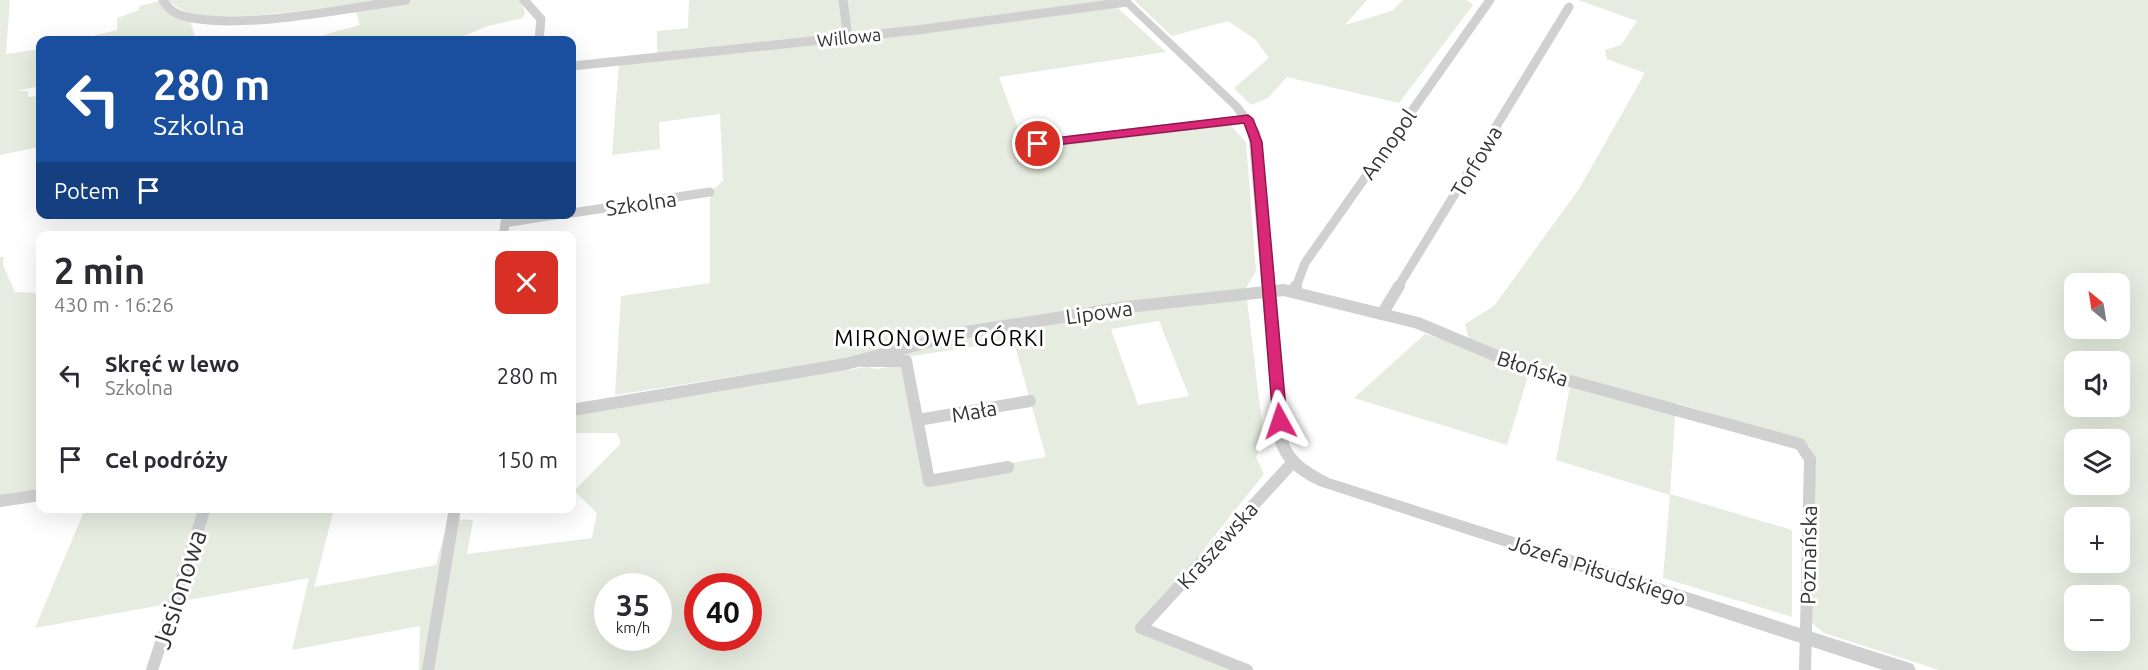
<!DOCTYPE html>
<html lang="pl">
<meta charset="utf-8">
<style>
:root{--surface:#fff;--page:#f7f7f7;--text:#2b2b33;--muted:#7c7c81}
body{margin:0;font-family:Ubuntu,sans-serif;background:var(--page);color:var(--text);height:100vh;display:flex;flex-direction:column;font-size:22px;white-space:nowrap}
*{box-sizing:border-box;margin:0}
p{font-size:20px;color:var(--muted)}
.icon{flex:none;width:33px;height:33px;fill:none;stroke:currentColor;stroke-width:2;stroke-linecap:round;stroke-linejoin:round}
.map{position:relative;flex:1;overflow:hidden}
.details{position:absolute;left:36px;top:231px;width:540px;height:282px;display:flex;flex-direction:column;background:var(--surface);border-radius:12px;box-shadow:0 6px 24px #0002}
.details>*{flex:none}
.guide{position:absolute;left:36px;top:36px;width:540px;height:183px;border-radius:12px;box-shadow:0 6px 24px #0002;background:#1a4fa0;color:#fff;overflow:hidden}
.needle{width:39px;rotate:330deg}
.tools{position:absolute;left:2064px;top:273px;display:grid;gap:12px}
.tools a{display:grid;place-items:center;width:66px;height:66px;border-radius:12px;background:var(--surface);box-shadow:0 6px 24px #0002;font-size:30px}
.speed{position:absolute;left:594px;top:573px;display:flex;gap:12px;font-size:30px;font-weight:700;text-align:center}
.speed>*{display:grid;place-content:center;width:78px;height:78px;border-radius:50%;background:var(--surface);box-shadow:0 6px 24px #0002;line-height:1}
.speed small{font-size:15px;font-weight:400}
.speed .limit{border:9px solid #d22;background:#fff;color:#111}
.pin{position:absolute;display:grid;place-items:center;width:51px;height:51px;color:#fff;margin:-26px;border:3px solid #fff;border-radius:50%;box-shadow:0 2px 6px #0007}
.me{position:absolute;width:66px;margin:-33px;rotate:355deg;stroke-linejoin:round;filter:drop-shadow(0 0 4px #0008)}
.turn{display:flex;align-items:center;gap:21px;height:126px;padding:0 18px;font-size:27px}
.turn .icon{width:78px;height:78px;stroke-width:2.5}
.turn b{display:block;font-size:42px;line-height:51px}
.then{display:flex;align-items:center;height:57px;padding:0 18px;background:#0003;gap:12px;font-size:22px}
.round{display:grid;place-items:center;flex:none;width:63px;height:63px;border-radius:12px;background:var(--page)}
.summary{display:flex;align-items:center;justify-content:space-between;height:102px;padding:0 18px}
h1{font-size:36px;font-weight:700;line-height:45px}
ul{padding:0;list-style:none}
li{display:flex;align-items:center;gap:18px;height:84px;padding:0 18px}
li div{flex:1}
li b{display:block;font-size:22px}
li em{font-style:normal}
.map>svg:first-child{display:block}
</style>
<div class="map">
<svg width="2148" height="670" viewBox="0 0 2148 670">
<rect width="100%" height="100%" fill="#fff"/>
<g fill="#e6ecdf" fill-rule="evenodd">
<path d="M0 0H10L6 54 40 49V86L17 91H28V97L40 96V147L0 155Z"/>
<path d="M167 0H384C339 5 226 25 187 12 180 10 173 4 167 0Z"/>
<path d="M415 0H520L525 12 523 18 488 26 454 40H323V35L360 25 355 9Z"/>
<path d="M689 0H1109L1166 52 999 77 1024 145 1228 123 1246 142 1256 271 1245 290 1097 308 851 358 615 395 621 296 710 283V192L723 181 720 114 659 122 660 149 612 155 619 62 657 57V31L688 28Z"/>
<path d="M1134 0H1367L1345 25 1392 11 1403 0H1467L1473 5 1399 103 1287 77 1268 98 1251 105 1234 88 1269 58 1255 39 1228 21 1172 36Z"/>
<path d="M1578 0H2148V670H1939L1824 633 1812 623 1813 456 1810 446 1794 437 1676 403 1670 494 1792 530V617L1663 578 1670 495 1556 460 1571 381 1530 370 1507 445 1354 398 1425 334 1502 357 1469 340 1465 324 1494 306 1579 189 1645 73 1607 59 1605 50 1621 45 1637 21ZM2074 284H2120V328H2074ZM2074 362H2120V406H2074ZM2074 440H2120V484H2074ZM2074 518H2120V562H2074ZM2074 596H2120V640H2074Z"/>
<path d="M159 1 189 17 196 40H76L117 30V18L139 10V6Z"/>
<path d="M0 257H4L3 265 15 292 40 293V490L0 497Z"/>
<path d="M1237 297 1247 299 1264 441 1256 457 1264 474 1141 628 1248 670H419L420 626 292 650 309 578 35 628 85 509H334L314 587 436 565 448 519 473 520 467 554 592 538 597 513 574 491 621 443 617 433H572V414L867 367 876 369 902 365 923 478 1046 457 1014 343 1016 340 887 360 973 334ZM1159 321 1189 396 1138 405 1111 329ZM608 586H658V638H608ZM698 586H748V638H698Z"/>
</g>
<g fill="none" stroke-linecap="round" stroke-linejoin="round">
<g stroke="#d0d0d0" stroke-width="9">
<path d="M163 0C167 7 172 12 180 15 234 32 348 8 406 0"/>
<path d="M524 0 541 19 539 40"/>
<path d="M843 0 848 38"/>
<path d="M572 66 917 30 1127 2"/>
<path d="M1037 144 1248 119"/>
<path d="M572 213 710 192"/>
<path d="M505 223 561 214"/>
<path d="M503 236 507 214"/>
<path d="M1296 287 1305 263 1490 0"/>
<path d="M1398 287 1569 7"/>
</g>
<g stroke="#d0d0d0" stroke-width="12">
<path d="M1294 292 1296 286"/>
<path d="M1382 314 1399 286"/>
<path d="M862 361H906L929 481 1008 467"/>
<path d="M572 410 846 364 966 332 1127 307 1284 290 1418 323 1530 370 1800 444 1810 459 1805 670"/>
<path d="M918 420 1030 401"/>
<path d="M0 501 40 495"/>
<path d="M152 670 205 508"/>
<path d="M428 670 455 508"/>
<path d="M1247 670 1141 628 1293 462"/>
</g>
<path fill="#d0d0d0" fill-rule="evenodd" d="M1119 0H1130L1241 105 1260 131 1289 443C1296 461 1313 469 1329 478L1907 662 1913 664 1916 670H1883L1319 486C1298 476 1283 465 1275 443L1248 131 1233 109Z"/>
</g>
<path fill="#db2777" stroke="#8e194d" stroke-width="1.5" d="M1248 115 1253 119 1262 142 1287 421 1280 426 1273 421 1251 142 1244 123 1038 147 1032 144 1038 140Z"/>
<g text-anchor="middle" dominant-baseline="central" stroke-width="6" stroke-linejoin="round" paint-order="stroke">
<g font-size="18" fill="#333" stroke="#fff">
<text transform="translate(849 37) rotate(-6)">Willowa</text>
</g>
<g font-size="21" fill="#333" stroke="#fff">
<text transform="translate(1388 144) rotate(-55)">Annopol</text>
<text transform="translate(1476 161) rotate(-59)">Torfowa</text>
<text transform="translate(641 203) rotate(-8)">Szkolna</text>
<text transform="translate(1099 312) rotate(-8)">Lipowa</text>
<text transform="translate(1533 368) rotate(18)">Błońska</text>
<text transform="translate(974 411) rotate(-10)">Mała</text>
<text transform="translate(1217 545) rotate(-48)">Kraszewska</text>
<text transform="translate(1808 555) rotate(-89)">Poznańska</text>
<text transform="translate(1598 570) rotate(18)">Józefa Piłsudskiego</text>
</g>
<g font-size="22" letter-spacing="1.5" fill="#000" stroke="#fff">
<text x="940" y="337">MIRONOWE GÓRKI</text>
</g>
<g font-size="26" fill="#333" stroke="#fff">
<text transform="translate(179 589) rotate(-72)">Jesionowa</text>
</g>
</g>
</svg>
<div class="tools">
<a><svg class="needle" viewBox="-14 -14 28 28"><path d="M0-13l5 13h-10z" fill="#e53935"/><path d="M0 13l5-13h-10z" fill="#7c7c81"/></svg></a>
<a><svg class="icon" aria-label="sound" viewBox="0 0 24 24"><path d="M4 9h4l5-4v14l-5-4H4zM17 9q2 3 0 6"/></svg></a>
<a><svg class="icon" aria-label="layers" viewBox="0 0 24 24"><path d="M12 4l9 5-9 5-9-5zM3 14l9 5 9-5"/></svg></a>
<a>+</a>
<a>−</a>
</div>
<div class="speed"><div>35<small>km/h</small></div><div class="limit">40</div></div>
<div class="pin" style="left:1038px;top:144px;background:#d93025"><svg class="icon" aria-label="arrive" viewBox="0 0 24 24"><path d="M6 21V4h12l-3 4 3 4H6"/></svg></div>
<svg class="me" style="left:1280px;top:421px" viewBox="-20 -20 40 40"><path d="M0-17L14 15 0 8-14 15z" fill="#db2777" stroke="#fff" stroke-width="4"/></svg>
<div class="guide">
<div class="turn"><svg class="icon" aria-label="left" viewBox="0 0 24 24"><path d="M17 20v-9H6M10 6l-5 5 5 5"/></svg><div><b>280 m</b>Szkolna</div></div>
<div class="then">Potem<svg class="icon" aria-label="arrive" viewBox="0 0 24 24"><path d="M6 21V4h12l-3 4 3 4H6"/></svg></div>
</div>
<section class="details">
<div class="summary"><div><h1>2 min</h1><p>430 m · 16:26</p></div><a class="round" style="background:#d93025;color:#fff"><svg class="icon" aria-label="close" viewBox="0 0 24 24"><path d="M6 6l12 12M18 6L6 18"/></svg></a></div>
<ul>
<li><svg class="icon" aria-label="left" viewBox="0 0 24 24"><path d="M17 20v-9H6M10 6l-5 5 5 5"/></svg><div><b>Skręć w lewo</b><p>Szkolna</p></div><em>280 m</em></li>
<li><svg class="icon" aria-label="arrive" viewBox="0 0 24 24"><path d="M6 21V4h12l-3 4 3 4H6"/></svg><div><b>Cel podróży</b></div><em>150 m</em></li>
</ul>
</section>
</div>
